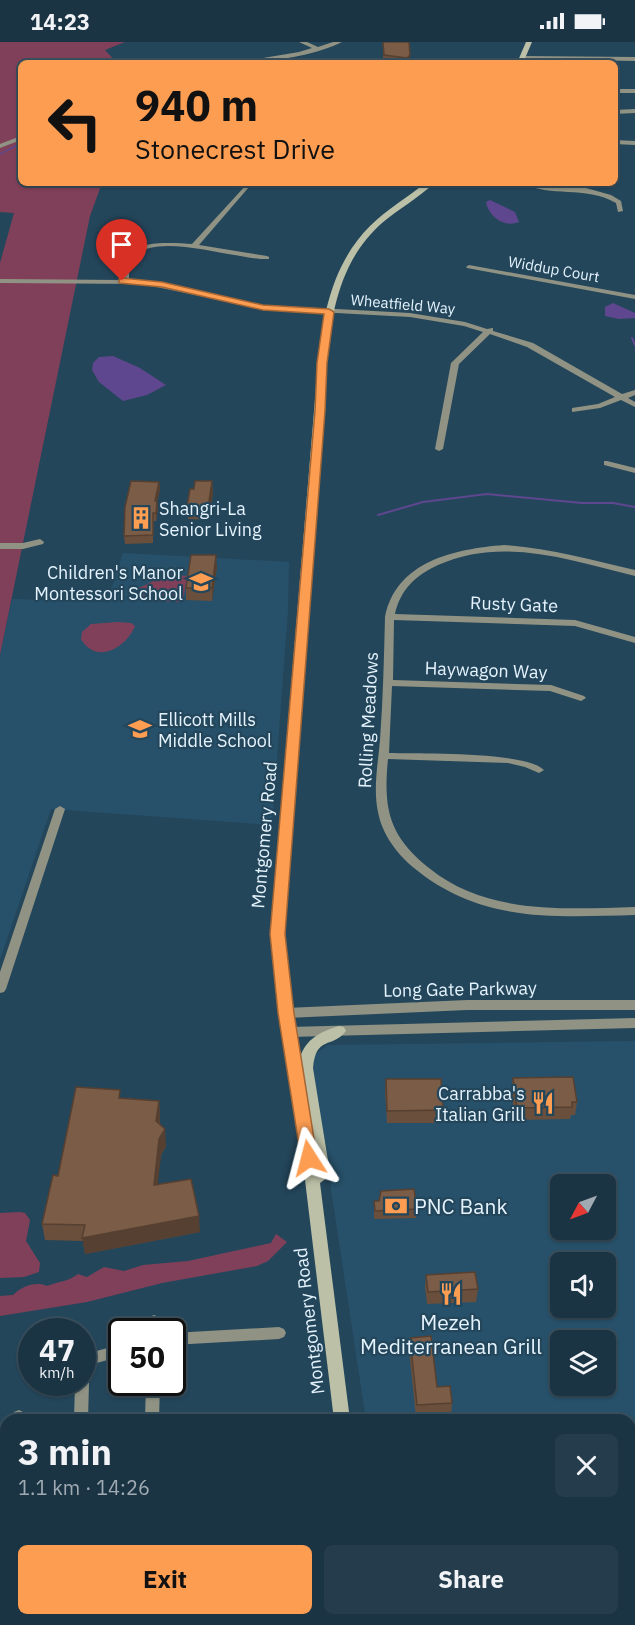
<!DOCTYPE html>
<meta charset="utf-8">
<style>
:root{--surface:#1b3444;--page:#243c4b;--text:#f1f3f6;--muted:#a0aab2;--line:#394f5d;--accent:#fc9d52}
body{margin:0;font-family:"IBM Plex Sans",sans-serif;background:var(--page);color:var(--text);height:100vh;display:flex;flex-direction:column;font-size:22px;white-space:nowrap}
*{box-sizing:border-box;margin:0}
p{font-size:20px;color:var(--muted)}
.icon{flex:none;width:33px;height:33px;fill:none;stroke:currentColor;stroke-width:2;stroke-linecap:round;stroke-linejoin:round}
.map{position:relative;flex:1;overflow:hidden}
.drawer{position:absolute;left:0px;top:1372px;width:636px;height:212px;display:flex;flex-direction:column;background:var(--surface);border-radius:18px 18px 0 0;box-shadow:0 2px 4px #0004,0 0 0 2px var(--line)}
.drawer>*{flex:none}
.hud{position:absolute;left:18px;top:18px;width:600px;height:126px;border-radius:9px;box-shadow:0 2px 4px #0004,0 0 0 2px var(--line);background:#fc9d52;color:#111;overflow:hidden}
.needle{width:39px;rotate:229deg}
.buttons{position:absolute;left:550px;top:1132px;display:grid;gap:12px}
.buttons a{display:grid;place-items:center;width:66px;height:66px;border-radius:9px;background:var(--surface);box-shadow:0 2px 4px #0004,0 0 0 2px var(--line);font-size:30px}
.speed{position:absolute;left:18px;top:1276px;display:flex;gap:12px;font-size:30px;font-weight:700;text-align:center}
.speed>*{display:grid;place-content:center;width:78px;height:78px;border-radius:50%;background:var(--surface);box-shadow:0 2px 4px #0004,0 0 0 2px var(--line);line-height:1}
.speed small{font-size:15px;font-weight:400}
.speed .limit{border:3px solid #111;border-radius:9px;background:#fff;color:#111}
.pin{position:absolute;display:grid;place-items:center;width:51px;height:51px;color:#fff;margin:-62px -26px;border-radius:50% 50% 50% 0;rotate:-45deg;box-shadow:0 0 6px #0007}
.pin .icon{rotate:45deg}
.me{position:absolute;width:66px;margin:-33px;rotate:351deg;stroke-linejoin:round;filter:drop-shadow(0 0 4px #0008)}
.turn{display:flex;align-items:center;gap:21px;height:126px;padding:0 18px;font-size:27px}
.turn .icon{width:78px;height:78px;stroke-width:2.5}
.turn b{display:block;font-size:42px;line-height:51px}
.round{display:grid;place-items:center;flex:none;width:63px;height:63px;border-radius:9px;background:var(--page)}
.overview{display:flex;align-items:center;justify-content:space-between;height:102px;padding:0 18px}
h1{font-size:36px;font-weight:700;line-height:45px}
.cta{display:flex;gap:12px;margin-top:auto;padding:12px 18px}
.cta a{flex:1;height:69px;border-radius:9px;background:var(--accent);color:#111;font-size:24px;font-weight:700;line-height:69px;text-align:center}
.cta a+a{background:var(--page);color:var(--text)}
.status{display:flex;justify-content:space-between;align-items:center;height:42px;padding:0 30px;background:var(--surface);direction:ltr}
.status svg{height:16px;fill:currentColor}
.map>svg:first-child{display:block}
</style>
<div class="status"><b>14:23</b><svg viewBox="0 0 49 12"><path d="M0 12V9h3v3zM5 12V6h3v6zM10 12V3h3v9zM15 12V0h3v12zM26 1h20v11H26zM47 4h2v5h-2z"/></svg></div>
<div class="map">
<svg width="635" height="1583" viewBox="0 0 635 1583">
<rect width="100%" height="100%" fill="#24465b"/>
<g fill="#27516a" fill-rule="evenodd">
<path d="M123 511 289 520 288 567 272 783 51 767 0 918V613L12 557 107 560Z"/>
<path d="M635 999V1583H389V1578H630V1378H366L311 1015 328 1003ZM561 1143H606V1188H561ZM561 1221H606V1266H561ZM561 1299H606V1344H561Z"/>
</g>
<g fill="#814059">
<path d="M0 0H125L105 8 117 21H21V141H102L90 174 0 613V221L14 171 0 170Z"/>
<path d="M168 532 187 534 183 560 144 558 131 550Z"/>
<path d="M117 580 131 581 135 584C126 606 96 623 81 597L82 590 91 582Z"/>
<path d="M20 1170 25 1171 30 1178 26 1199 40 1221 39 1230 24 1235 0 1236V1171Z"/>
<path d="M276 1192 287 1200 268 1219 257 1224 162 1241 87 1260 0 1274V1254L13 1253C22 1244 36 1239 47 1244 59 1239 68 1240 78 1232L87 1235 104 1225 124 1229 143 1223 188 1219 271 1201Z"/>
</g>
<g fill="#5e478e">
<path d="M490 158 515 170 519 180C504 186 489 175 486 160Z"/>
<path d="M613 261 635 271V276L619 277 605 274V265Z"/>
<path d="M113 314 140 326 166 343 147 353 123 359 99 340 92 328 93 321 99 315Z"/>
</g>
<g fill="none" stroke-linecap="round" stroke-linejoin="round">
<path stroke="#5e478e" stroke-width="1.5" d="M0 112 21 101"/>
<g stroke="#5e478e" stroke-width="2">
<path d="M632 296 635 303"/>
<path d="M378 473 423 460 487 452 582 461H613L635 465"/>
</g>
<g fill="#909383" fill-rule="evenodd">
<path d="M299 0H307L318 5 333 0H342C315 14 265 21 234 21L299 10 312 6Z"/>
<path d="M523 14 635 15V19L521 17 520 16Z"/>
<rect x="615" y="47" width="20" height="4"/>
<path d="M635 67V71L615 72V68Z"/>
<path d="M615 98 635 99V103L615 102Z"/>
<path d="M523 141 586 146 611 153 621 159 623 169 618 170 616 161C585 143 550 156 523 141Z"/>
<path d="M247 142 249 143V145L199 203 267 214 269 215V217C239 219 156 188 134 215 129 221 129 231 129 238H142L263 263 410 271 465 280 487 287 493 286V289L533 301 622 352 635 348V353L628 356 635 360V365L621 358 600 366 572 370V366L598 362 615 355 527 305 490 292 459 322 443 407 439 409 435 407 451 321 483 290 464 284 410 275 263 267 142 242 0 241V237L122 238C122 232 122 224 125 218 133 197 173 201 192 202Z"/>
<path d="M469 223 635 253V257L467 226 466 225Z"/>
<path d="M604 419H607L635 426V431L604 423Z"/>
<path d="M40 497 44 500 43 502 23 507H0V501H23Z"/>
<path d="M504 503C549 506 591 518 635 528V534C570 518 503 494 438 523 416 533 400 548 395 572L575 578 635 595V601L575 584 394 578 393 638 551 643 584 654 586 656 581 659 550 649 392 644 389 711C420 712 525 709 544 728L539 731 525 725 508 721 388 717C383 767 389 794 429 826 487 873 565 867 635 865V873C553 875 481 881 414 826 397 812 382 792 378 770 373 746 378 722 380 698 383 657 384 616 385 575 396 519 455 507 504 503Z"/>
<path d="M60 764 65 767 6 947 4 950 0 951V930L55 767Z"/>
<path d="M154 1273 159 1275 161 1279V1290H147V1279L149 1275Z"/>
<path d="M279 1285 284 1287 286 1291 284 1295 279 1297 172 1303V1291Z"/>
<path d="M122 1302V1314L82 1325V1313Z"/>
<path d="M82 1335 87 1337 89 1341 88 1378H74L75 1341H82Z"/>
<path d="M146 1341H160L159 1378H145Z"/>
<path d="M19 1368 29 1373 31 1378H13L12 1375 14 1370Z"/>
<path d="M154 1578H170L172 1583H156Z"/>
</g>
<g fill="#909383" fill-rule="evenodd">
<path d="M21 94V98L0 106V102Z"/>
<path d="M467 958H635V968H467L286 976 281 975 279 971 281 967 286 966Z"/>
<path d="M635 976V986L289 995 284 994 282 990 284 986 289 985Z"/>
</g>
<g fill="#bbc0a7" fill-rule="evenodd">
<path d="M526 0H532L523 21H517Z"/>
<path d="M425 141H434C419 156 398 167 382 181 341 217 331 269 327 321L285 862 286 927 300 1016C305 997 322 989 339 984L344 985 346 989C332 1007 316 993 313 1026L330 1131 328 1135 320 1141 350 1378H334L305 1138 274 927 273 862 318 321C323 271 333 221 370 184 387 167 407 156 425 141Z"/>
<path d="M348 1578H366L367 1583H349Z"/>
</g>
</g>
<g fill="#6a4f3c">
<path d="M383 0 410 13V21H383Z"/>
<path d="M212 439 213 451 209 478 188 477 187 465 194 447Z"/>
<path d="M159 440 160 448 157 459 158 467 156 479H153V501L125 502 124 494Z"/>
<path d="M217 525 212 559 186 558V546Z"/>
<path d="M513 1036 577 1060 575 1073H571L570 1077 515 1078 511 1048Z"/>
<path d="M386 1037 443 1068 442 1081H387L385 1049Z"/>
<path d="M122 1056 159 1059 160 1076V1083L166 1104 161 1113 157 1143 200 1190 85 1212 83 1199 45 1198 42 1182 58 1134Z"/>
<path d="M374 1159H379L417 1167 416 1176 374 1177Z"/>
<path d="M426 1233 478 1247 476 1260 427 1262 425 1245Z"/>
<path d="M410 1296 437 1345 452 1361 451 1373 416 1375 409 1308Z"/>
</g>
<g fill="#564031">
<path d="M410 13V21H407V16Z"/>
<path d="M212 439 213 451 209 478 208 466Z"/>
<path d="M159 440 160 448 155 467V459Z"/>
<path d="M157 459 158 467 156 479V471Z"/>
<path d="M216 513 217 525 212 559V546Z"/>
<path d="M159 1059 160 1076 158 1096 156 1079Z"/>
<path d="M165 1087 166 1104 161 1113 156 1160 154 1143 159 1097Z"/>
<path d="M199 1174 200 1190 85 1212 82 1196Z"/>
</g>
<g fill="#7b5c46" stroke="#564031" stroke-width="1.5">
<path d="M383 0H409L410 13 407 16 384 13Z"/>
<path d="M131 439 159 440 155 459H157L156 471H153V493L124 494 125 465Z"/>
<path d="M195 439H212L208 466 187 465 190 447H194Z"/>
<path d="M191 513H216L212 546H186Z"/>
<path d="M573 1035 577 1060H572V1065L517 1066 513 1036Z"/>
<path d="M386 1037H441L443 1068 387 1069Z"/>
<path d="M76 1045 120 1048 119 1056 159 1059 156 1079 165 1087 159 1097 154 1143 191 1137 199 1174 82 1196 85 1183 42 1182 53 1133 58 1134Z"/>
<path d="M414 1147 417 1167 375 1169 374 1159H379L381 1149Z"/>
<path d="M475 1230 478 1247 428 1250 426 1233Z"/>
<path d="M431 1294 437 1345 450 1344 452 1361 417 1363 410 1296Z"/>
</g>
<path fill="#fc9d52" stroke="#a46635" stroke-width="1.5" d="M122 236 162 240 263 263 329 267 334 270 327 321 325 369 285 892 294 971 317 1116 315 1120 309 1122 303 1120 301 1116 278 971 270 892 315 369 317 321 324 272 263 268 162 245 119 241V237Z"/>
<defs>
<g id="building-bare" transform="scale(1.8)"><path d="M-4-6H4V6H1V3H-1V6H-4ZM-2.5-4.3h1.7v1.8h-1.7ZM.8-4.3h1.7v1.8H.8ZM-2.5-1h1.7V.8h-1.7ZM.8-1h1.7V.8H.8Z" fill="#fc9d52" stroke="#24465b" stroke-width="2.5" paint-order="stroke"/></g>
<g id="school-bare" transform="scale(1.8)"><path d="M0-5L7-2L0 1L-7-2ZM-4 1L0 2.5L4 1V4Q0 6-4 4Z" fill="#fc9d52" stroke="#24465b" stroke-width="2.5" paint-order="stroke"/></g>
<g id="restaurant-bare" transform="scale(1.8)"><path d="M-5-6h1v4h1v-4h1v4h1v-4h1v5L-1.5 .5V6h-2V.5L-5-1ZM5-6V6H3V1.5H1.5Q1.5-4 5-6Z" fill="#fc9d52" stroke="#24465b" stroke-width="2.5" paint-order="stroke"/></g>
<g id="bank-bare" transform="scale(1.8)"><path d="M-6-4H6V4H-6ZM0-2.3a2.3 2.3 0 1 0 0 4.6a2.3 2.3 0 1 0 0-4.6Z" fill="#fc9d52" stroke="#24465b" stroke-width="2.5" paint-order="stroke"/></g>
</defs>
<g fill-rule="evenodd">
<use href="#building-bare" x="141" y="476"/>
<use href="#school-bare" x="201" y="540"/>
<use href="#school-bare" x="140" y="687"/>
<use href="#restaurant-bare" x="543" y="1061"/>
<use href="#bank-bare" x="396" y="1164"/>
<use href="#restaurant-bare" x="451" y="1252"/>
</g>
<g text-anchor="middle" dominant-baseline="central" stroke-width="4.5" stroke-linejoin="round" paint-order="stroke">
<g font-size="15" fill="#e4f3fd" stroke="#24465b">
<text transform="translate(554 227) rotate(10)">Widdup Court</text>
<text transform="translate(403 262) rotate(5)">Wheatfield Way</text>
</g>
<g font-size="18" fill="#e4f3fd" stroke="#24465b" text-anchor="start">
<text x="159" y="466">Shangri-La<tspan x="159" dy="21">Senior Living</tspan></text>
<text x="183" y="530" text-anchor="end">Children's Manor<tspan x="183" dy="21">Montessori School</tspan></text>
<text x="158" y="677">Ellicott Mills<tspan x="158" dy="21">Middle School</tspan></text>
<text x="525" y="1051" text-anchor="end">Carrabba's<tspan x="525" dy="21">Italian Grill</tspan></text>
</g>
<g font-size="18" fill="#e4f3fd" stroke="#24465b">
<text transform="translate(514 562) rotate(2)">Rusty Gate</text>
<text transform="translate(486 628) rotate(2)">Haywagon Way</text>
<text transform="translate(368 678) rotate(-87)">Rolling Meadows</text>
<text transform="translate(264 793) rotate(-85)">Montgomery Road</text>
<text transform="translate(460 947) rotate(-1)">Long Gate Parkway</text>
<text transform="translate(309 1279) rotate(-97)">Montgomery Road</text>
</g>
<g font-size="21" fill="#e4f3fd" stroke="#24465b" text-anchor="start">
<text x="414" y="1164">PNC Bank</text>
<text x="451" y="1280" text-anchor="middle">Mezeh<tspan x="451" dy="24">Mediterranean Grill</tspan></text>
</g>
</g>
</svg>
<div class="buttons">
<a><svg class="needle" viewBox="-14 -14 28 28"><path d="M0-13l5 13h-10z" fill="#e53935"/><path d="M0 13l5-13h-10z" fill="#a0aab2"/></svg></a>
<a><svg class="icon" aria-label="sound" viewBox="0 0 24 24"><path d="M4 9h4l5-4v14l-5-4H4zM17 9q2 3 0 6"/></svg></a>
<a><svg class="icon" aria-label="layers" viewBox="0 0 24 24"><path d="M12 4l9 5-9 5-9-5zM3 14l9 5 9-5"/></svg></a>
</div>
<div class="speed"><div>47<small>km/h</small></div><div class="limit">50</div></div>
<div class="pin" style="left:122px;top:239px;background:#d93025"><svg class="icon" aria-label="arrive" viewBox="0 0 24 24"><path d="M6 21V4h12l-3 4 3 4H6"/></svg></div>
<svg class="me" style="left:309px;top:1116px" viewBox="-20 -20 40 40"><path d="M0-17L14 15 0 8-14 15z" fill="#fc9d52" stroke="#fff" stroke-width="4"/></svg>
<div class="hud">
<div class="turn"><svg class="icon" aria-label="left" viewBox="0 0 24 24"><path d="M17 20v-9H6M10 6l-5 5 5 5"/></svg><div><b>940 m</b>Stonecrest Drive</div></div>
</div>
<section class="drawer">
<div class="overview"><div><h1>3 min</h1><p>1.1 km · 14:26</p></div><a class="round"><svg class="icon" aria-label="close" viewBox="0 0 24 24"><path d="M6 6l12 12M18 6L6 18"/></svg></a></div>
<div class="cta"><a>Exit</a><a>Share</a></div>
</section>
</div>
